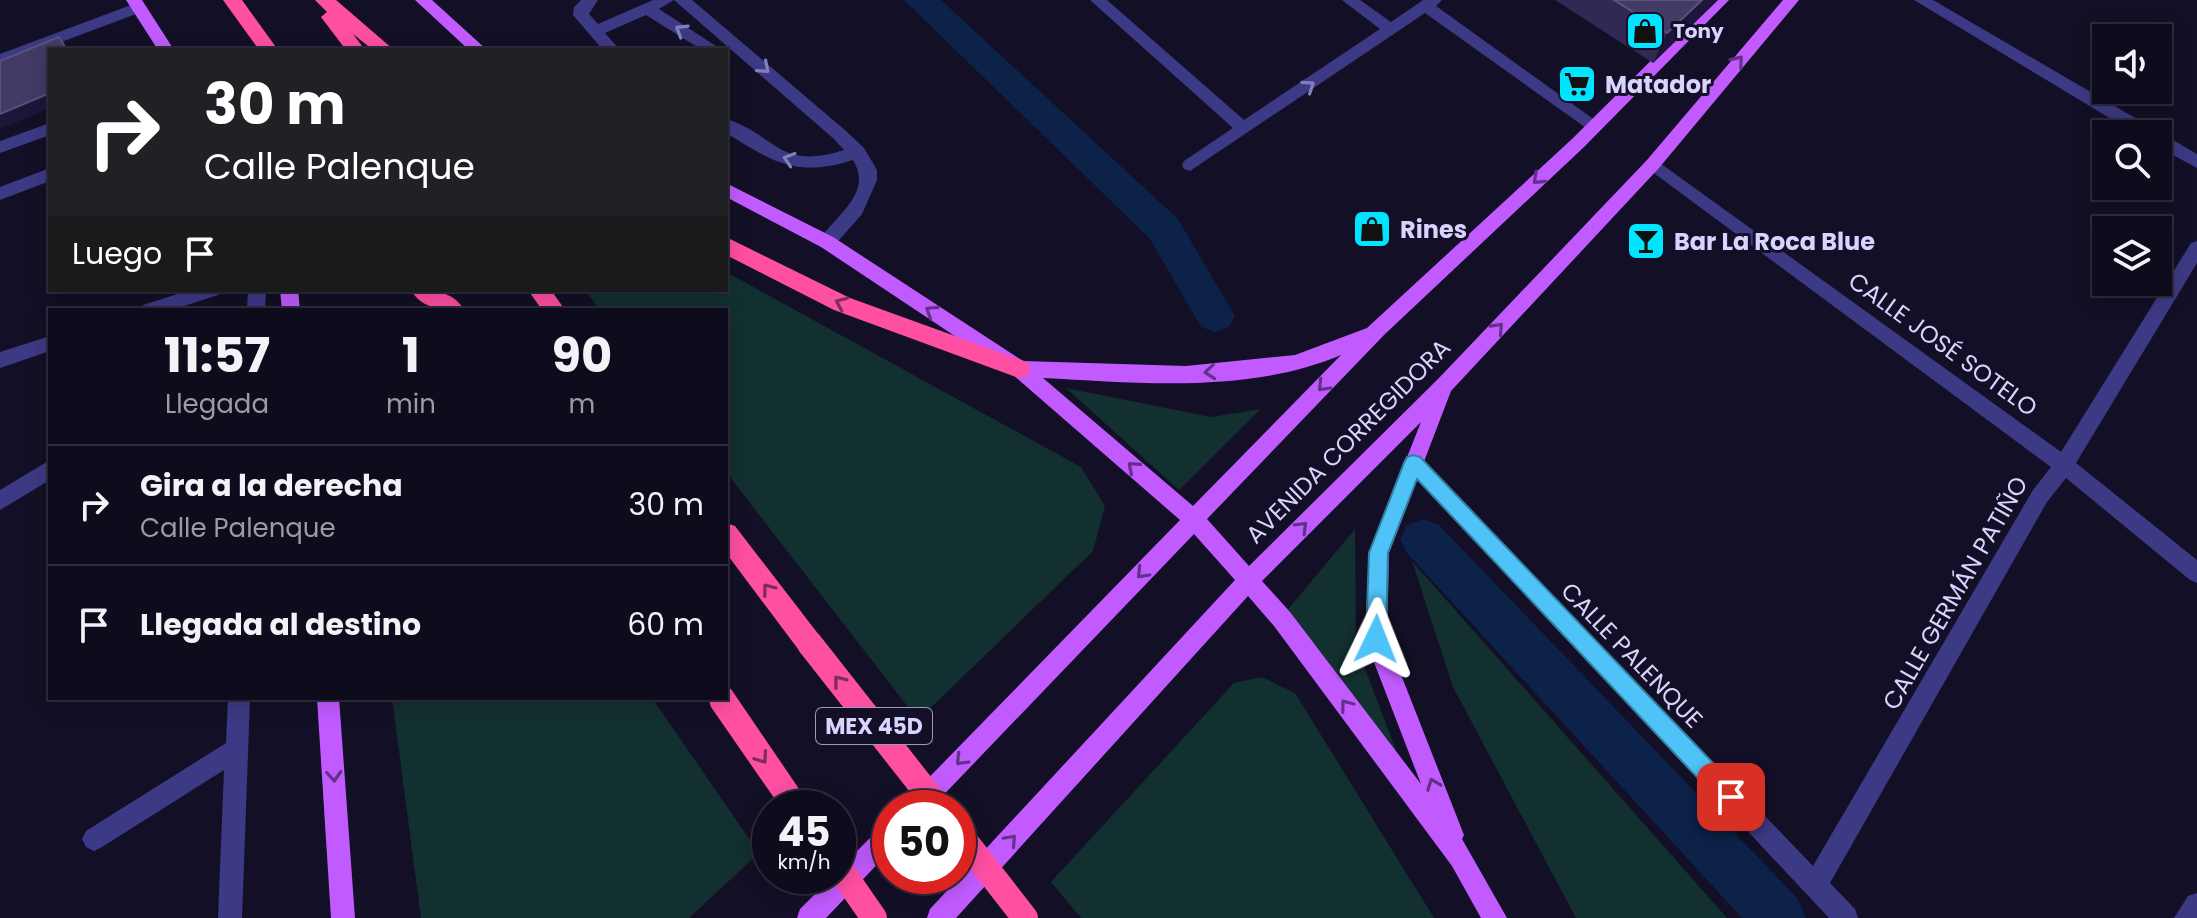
<!DOCTYPE html>
<html lang="es">
<meta charset="utf-8">
<style>
:root{--surface:#0e0b1c;--page:#171425;--text:#f1f3f6;--muted:#9b9ba3;--line:#2e2b3b}
body{margin:0;font-family:Poppins,sans-serif;background:var(--page);color:var(--text);height:100vh;display:flex;flex-direction:column;font-size:30px;white-space:nowrap}
*{box-sizing:border-box;margin:0}
p{font-size:26px;color:var(--muted)}
.icon{flex:none;width:44px;height:44px;fill:none;stroke:currentColor;stroke-width:2;stroke-linecap:round;stroke-linejoin:round}
.map{position:relative;flex:1;overflow:hidden}
.sheet{position:absolute;left:48px;top:308px;width:680px;height:392px;display:flex;flex-direction:column;background:var(--surface);border-radius:0px;box-shadow:0 4px 20px #0003,0 0 0 2px var(--line)}
.sheet>*{flex:none}
.top-card{position:absolute;left:48px;top:48px;width:680px;height:244px;border-radius:0px;box-shadow:0 4px 20px #0003,0 0 0 2px var(--line);background:#202124;color:#fff;overflow:hidden}
.fabs{position:absolute;left:2092px;top:24px;display:grid;gap:16px}
.fabs a{display:grid;place-items:center;width:80px;height:80px;border-radius:0px;background:var(--surface);box-shadow:0 4px 20px #0003,0 0 0 2px var(--line);font-size:40px}
.speed{position:absolute;left:752px;top:790px;display:flex;gap:16px;font-size:40px;font-weight:700;text-align:center}
.speed>*{display:grid;place-content:center;width:104px;height:104px;border-radius:50%;background:var(--surface);box-shadow:0 4px 20px #0003,0 0 0 2px var(--line);line-height:1}
.speed small{font-size:20px;font-weight:400}
.speed .limit{border:12px solid #d22;background:#fff;color:#111}
.pin{position:absolute;display:grid;place-items:center;width:68px;height:68px;color:#fff;margin:-34px;border-radius:16px;box-shadow:0 4px 12px #0006}
.me{position:absolute;width:88px;margin:-44px;rotate:2deg;stroke-linejoin:round;filter:drop-shadow(0 0 6px #0008)}
.turn{display:flex;align-items:center;gap:28px;height:168px;padding:0 24px;font-size:36px}
.turn .icon{width:104px;height:104px;stroke-width:2.5}
.turn b{display:block;font-size:56px;line-height:68px}
.then{display:flex;align-items:center;height:76px;padding:0 24px;background:#0003;gap:16px;font-size:30px}
.eta{display:flex;justify-content:space-evenly;align-items:center;height:136px;text-align:center}
.eta b{font-size:48px;font-weight:700;line-height:56px}
ul{padding:0;list-style:none}
li{display:flex;align-items:center;gap:24px;height:120px;padding:0 24px;border-top:2px solid var(--line)}
li div{flex:1}
li b{display:block;font-size:30px}
li em{font-style:normal}
.map>svg:first-child{display:block}
</style>
<div class="map">
<svg width="2197" height="918" viewBox="0 0 2197 918">
<rect width="100%" height="100%" fill="#130f26"/>
<g fill="#12302f">
<path d="M726 272 1081 467 1105 506 1093 551 918 720 726 472V310H600L585 290H726Z"/>
<path d="M1066 388 1211 417 1261 409 1179 490Z"/>
<path d="M1355 529 1356 645 1399 758 1317 647 1285 613Z"/>
<path d="M1412 561 1727 918H1576L1453 687Z"/>
<path d="M1262 677 1295 693 1434 918H1081L1051 882 1234 683Z"/>
<path d="M392 698H652L759 853 689 918H421Z"/>
</g>
<g fill="none" stroke-linecap="round" stroke-linejoin="round">
<g fill="#0c2248" fill-rule="evenodd">
<path d="M904 0H941L1178 219 1235 316 1229 327 1215 332 1201 327 1150 239Z"/>
<path d="M1423 519 1439 525 1798 899 1806 918H1742L1407 553 1400 539 1407 525Z"/>
</g>
<g fill="#3d3a85" fill-rule="evenodd">
<path d="M581 0H598L589 14 598 24 653 0H692L846 131 864 148 877 170V180L862 214 833 247 827 249 818 242C834 216 874 194 853 160 797 178 773 162 726 133V119C777 135 778 171 844 150L834 139 674 0 659 9 722 50H702L646 15 605 33 620 50H603L573 15 574 7Z"/>
<path d="M1090 0H1107L1244 120 1380 29 1342 0H1360L1391 22 1423 0H1442L1436 6 1603 126 1601 130H1589L1425 13 1190 171 1184 169 1182 165 1184 161 1233 128Z"/>
<path d="M1914 0H1933L2197 154V168L2158 147V134H2136Z"/>
<path d="M139 2 144 3V11L0 65V54Z"/>
<path d="M50 123V135L0 153V141Z"/>
<path d="M1653 158 2061 452 2191 243 2197 241V263L2076 463 2197 560V583L2190 580 2066 478 2047 502 1830 883 1855 909 1858 918H1829L1403 463 1406 457 1413 454 1420 457 1813 866 2033 490 2051 467 1647 168 1645 164 1647 160Z"/>
<path d="M50 168V181L0 200V187Z"/>
<path d="M190 290H221L218 295 172 310H141L143 305Z"/>
<path d="M248 290H266L265 310H247Z"/>
<path d="M50 336V351L0 368V352Z"/>
<path d="M50 460V480L0 510V490Z"/>
<path d="M228 698H250L242 918H218L224 770 102 847 94 851 86 847 82 839 86 831 226 743Z"/>
<path d="M2197 893V918H2174L2188 896Z"/>
</g>
<g fill="#c25bff" fill-rule="evenodd">
<path d="M126 0H142L174 50H158Z"/>
<path d="M415 0H432L487 50H469Z"/>
<path d="M1712 0H1729L1584 147 1384 335 1207 519 1249 566 1438 379 1647 160 1783 0H1799L1659 168 1451 391 1389 553 1387 639 1464 835 1462 839 1507 918H1481L1452 866 1274 626 1248 596 956 918H927L930 909 1235 580 1194 534 931 808H903L907 800 1180 520 1012 374 821 247 726 197V183L833 237 1023 361 1186 366 1295 355 1367 328 1572 139ZM1341 355 1193 506 1043 378C1140 383 1249 394 1341 355ZM1421 422 1369 553 1365 639 1421 784 1290 612 1262 581Z"/>
<path d="M280 290H298L300 310H282Z"/>
<path d="M317 698H339L355 918H331Z"/>
<path d="M890 822V851L826 918H797L800 909 833 876H838V870L882 826Z"/>
</g>
<g fill="#ff4fa3" fill-rule="evenodd">
<path d="M223 0H242L278 50H259Z"/>
<path d="M315 0H336L394 50H373L353 34 365 50H346L321 17 327 12Z"/>
<path d="M726 237 850 298 1027 362 1030 369 1027 376 1019 378 834 310 726 255Z"/>
<path d="M411 290C431 290 453 290 464 310 444 310 422 310 411 290Z"/>
<path d="M528 290H551L565 310H542Z"/>
<path d="M726 523 735 526 819 635 823 644 819 653 810 656 801 653 726 553Z"/>
<path d="M726 687 731 689 812 808H781L711 707 708 698H726Z"/>
</g>
<g stroke="#ff4fa3" stroke-width="26">
<path d="M810 644 939 808"/>
<path d="M958 832 1025 918"/>
<path d="M838 866 874 918"/>
</g>
</g>
<path fill="#312854" d="M1555 0H1718L1653 63Z"/>
<g fill="#1d163a">
<path d="M1702 0H1718L1653 63 1667 33Z"/>
<path d="M50 93V108L0 129V114Z"/>
</g>
<g fill="#433a66" stroke="#5a527e" stroke-width="2">
<path d="M1614 0H1702L1667 33Z"/>
<path d="M59 37 67 50H50V93L0 114V61Z"/>
</g>
<defs><path id="oneway-chevron" d="M-2-3.5L2.5 0L-2 3.5" fill="none" stroke-width="1.6" stroke-linecap="round" stroke-linejoin="round" transform="scale(2)"/></defs>
<g stroke="#837fbc">
<use href="#oneway-chevron" transform="translate(681 30) rotate(-149)"/>
<use href="#oneway-chevron" transform="translate(764 68) rotate(41)"/>
<use href="#oneway-chevron" transform="translate(1309 86) rotate(-34)"/>
<use href="#oneway-chevron" transform="translate(789 159) rotate(-162)"/>
</g>
<g stroke="#623188">
<use href="#oneway-chevron" transform="translate(1738 61) rotate(-50)"/>
<use href="#oneway-chevron" transform="translate(1538 179) rotate(137)"/>
<use href="#oneway-chevron" transform="translate(931 311) rotate(-147)"/>
<use href="#oneway-chevron" transform="translate(1498 328) rotate(-47)"/>
<use href="#oneway-chevron" transform="translate(1210 372) rotate(175)"/>
<use href="#oneway-chevron" transform="translate(1323 386) rotate(134)"/>
<use href="#oneway-chevron" transform="translate(1133 467) rotate(-139)"/>
<use href="#oneway-chevron" transform="translate(1302 527) rotate(-45)"/>
<use href="#oneway-chevron" transform="translate(1142 573) rotate(134)"/>
<use href="#oneway-chevron" transform="translate(1346 705) rotate(-127)"/>
<use href="#oneway-chevron" transform="translate(961 760) rotate(134)"/>
<use href="#oneway-chevron" transform="translate(334 776) rotate(86)"/>
<use href="#oneway-chevron" transform="translate(1433 784) rotate(-111)"/>
<use href="#oneway-chevron" transform="translate(1011 840) rotate(-48)"/>
</g>
<g stroke="#7d2c5e">
<use href="#oneway-chevron" transform="translate(841 303) rotate(-156)"/>
<use href="#oneway-chevron" transform="translate(768 589) rotate(-127)"/>
<use href="#oneway-chevron" transform="translate(839 681) rotate(-128)"/>
<use href="#oneway-chevron" transform="translate(762 758) rotate(55)"/>
</g>
<path fill="#4fc3f7" stroke="#337fa1" stroke-width="2" d="M1413 455 1420 457 1738 789 1741 797 1738 805 1731 808 1723 805 1417 479 1388 553 1386 639 1383 646 1376 649 1369 646 1366 639 1369 553 1404 463 1407 457Z"/>
<defs>
<g id="shop-square" transform="scale(2)"><rect x="-9" y="-9" width="18" height="18" rx="4" fill="#00e5ff" stroke="#130f26"/><path d="M-5-2.5h2.3a2.7 3.5 0 0 1 5.4 0H5L5.5 6h-11ZM-1.5-2.5h3a1.5 2.3 0 0 0-3 0Z" fill="#111"/></g>
<g id="supermarket-square" transform="scale(2)"><rect x="-9" y="-9" width="18" height="18" rx="4" fill="#00e5ff" stroke="#130f26"/><path d="M-6-5.5h2.5l.6 2H6L4.5 2H-2.5L-4.4-4H-6ZM-1.5 3.2a1.3 1.3 0 1 0 .1 0ZM3 3.2a1.3 1.3 0 1 0 .1 0Z" fill="#111"/></g>
<g id="bar-square" transform="scale(2)"><rect x="-9" y="-9" width="18" height="18" rx="4" fill="#00e5ff" stroke="#130f26"/><path d="M-6-5H6L.8 .8V4.5H3.5V6h-7V4.5H-.8V.8Z" fill="#111"/></g>
</defs>
<g fill-rule="evenodd">
<use href="#shop-square" x="1645" y="31"/>
<use href="#supermarket-square" x="1577" y="84"/>
<use href="#shop-square" x="1372" y="229"/>
<use href="#bar-square" x="1646" y="241"/>
</g>
<g text-anchor="middle" dominant-baseline="central" stroke-width="6" stroke-linejoin="round" paint-order="stroke">
<g font-size="20" font-weight="bold" fill="#d9d4ff" stroke="#130f26" text-anchor="start">
<text x="1673" y="31">Tony</text>
</g>
<rect fill="#130f26" stroke="#9e99be" stroke-width="2" x="816" y="708" width="116" height="36" rx="6"/>
<g font-size="22" font-weight="bold" fill="#d9d4ff">
<text x="874" y="726">MEX 45D</text>
</g>
<g font-size="24" font-weight="bold" fill="#d9d4ff" stroke="#130f26" text-anchor="start">
<text x="1605" y="84">Matador</text>
<text x="1400" y="229">Rines</text>
<text x="1674" y="241">Bar La Roca Blue</text>
</g>
<g font-size="24" fill="#d9d4ff" stroke="#130f26">
<text transform="translate(1943 344) rotate(36)">CALLE JOSÉ SOTELO</text>
<text transform="translate(1348 441) rotate(-45)">AVENIDA CORREGIDORA</text>
<text transform="translate(1955 593) rotate(-60)">CALLE GERMÁN PATIÑO</text>
<text transform="translate(1632 655) rotate(46)">CALLE PALENQUE</text>
</g>
</g>
</svg>
<div class="fabs">
<a><svg class="icon" aria-label="sound" viewBox="0 0 24 24"><path d="M4 9h4l5-4v14l-5-4H4zM17 9q2 3 0 6"/></svg></a>
<a><svg class="icon" aria-label="search" viewBox="0 0 24 24"><circle cx="10" cy="10" r="6"/><path d="M15 15l6 6"/></svg></a>
<a><svg class="icon" aria-label="layers" viewBox="0 0 24 24"><path d="M12 4l9 5-9 5-9-5zM3 14l9 5 9-5"/></svg></a>
</div>
<div class="speed"><div>45<small>km/h</small></div><div class="limit">50</div></div>
<div class="pin" style="left:1731px;top:797px;background:#d93025"><svg class="icon" aria-label="arrive" viewBox="0 0 24 24"><path d="M6 21V4h12l-3 4 3 4H6"/></svg></div>
<svg class="me" style="left:1376px;top:639px" viewBox="-20 -20 40 40"><path d="M0-17L14 15 0 8-14 15z" fill="#4fc3f7" stroke="#fff" stroke-width="4"/></svg>
<div class="top-card">
<div class="turn"><svg class="icon" aria-label="right" viewBox="0 0 24 24"><path d="M7 20v-9h11M14 6l5 5-5 5"/></svg><div><b>30 m</b>Calle Palenque</div></div>
<div class="then">Luego<svg class="icon" aria-label="arrive" viewBox="0 0 24 24"><path d="M6 21V4h12l-3 4 3 4H6"/></svg></div>
</div>
<section class="sheet">
<div class="eta">
<div><b>11:57</b><p>Llegada</p></div>
<div><b>1</b><p>min</p></div>
<div><b>90</b><p>m</p></div>
</div>
<ul>
<li><svg class="icon" aria-label="right" viewBox="0 0 24 24"><path d="M7 20v-9h11M14 6l5 5-5 5"/></svg><div><b>Gira a la derecha</b><p>Calle Palenque</p></div><em>30 m</em></li>
<li><svg class="icon" aria-label="arrive" viewBox="0 0 24 24"><path d="M6 21V4h12l-3 4 3 4H6"/></svg><div><b>Llegada al destino</b></div><em>60 m</em></li>
</ul>
</section>
</div>
